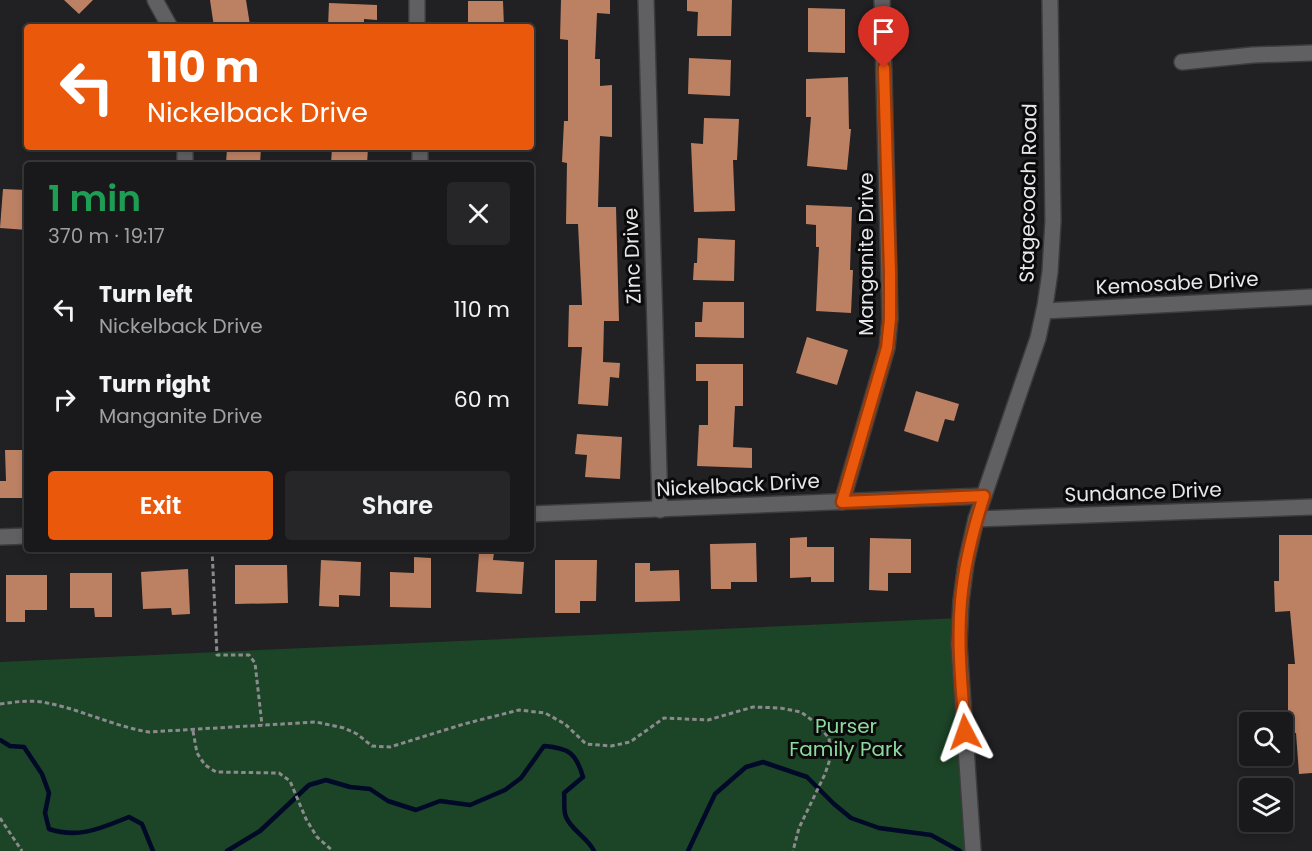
<!DOCTYPE html>
<meta charset="utf-8">
<style>
:root{--surface:#19181a;--page:#262527;--text:#f1f3f6;--muted:#9fa0a2;--line:#373739;--accent:#ea580c}
body{margin:0;font-family:Poppins,sans-serif;background:var(--page);color:var(--text);height:100vh;display:flex;flex-direction:column;font-size:22px;white-space:nowrap}
*{box-sizing:border-box;margin:0}
p{font-size:20px;color:var(--muted)}
.icon{flex:none;width:33px;height:33px;fill:none;stroke:currentColor;stroke-width:2;stroke-linecap:round;stroke-linejoin:round}
.map{position:relative;flex:1;overflow:hidden}
.drawer{position:absolute;left:24px;top:162px;width:510px;height:390px;display:flex;flex-direction:column;background:var(--surface);border-radius:6px;box-shadow:0 3px 9px #0003,0 0 0 2px var(--line)}
.drawer>*{flex:none}
.banner{position:absolute;left:24px;top:24px;width:510px;height:126px;border-radius:6px;box-shadow:0 3px 9px #0003,0 0 0 2px var(--line);background:#ea580c;color:#fff;overflow:hidden}
.fabs{position:absolute;left:1239px;top:712px;display:grid;gap:12px}
.fabs a{display:grid;place-items:center;width:54px;height:54px;border-radius:6px;background:var(--surface);box-shadow:0 3px 9px #0003,0 0 0 2px var(--line);font-size:30px}
.pin{position:absolute;display:grid;place-items:center;width:51px;height:51px;color:#fff;margin:-62px -26px;border-radius:50% 50% 50% 0;rotate:-45deg;box-shadow:0 0 6px #0007}
.pin .icon{rotate:45deg}
.me{position:absolute;width:66px;margin:-33px;rotate:356deg;stroke-linejoin:round;filter:drop-shadow(0 0 4px #0008)}
.turn{display:flex;align-items:center;gap:21px;height:126px;padding:0 24px;font-size:27px}
.turn .icon{width:78px;height:78px;stroke-width:2.5}
.turn b{display:block;font-size:42px;line-height:51px}
.round{display:grid;place-items:center;flex:none;width:63px;height:63px;border-radius:6px;background:var(--page)}
.overview{display:flex;align-items:center;justify-content:space-between;height:102px;padding:0 24px}
h1{font-size:36px;font-weight:600;line-height:45px;color:#1e9e55}
.action{display:flex;gap:12px;margin-top:auto;padding:12px 24px}
.action a{flex:1;height:69px;border-radius:6px;background:var(--accent);color:#fff;font-size:24px;font-weight:600;line-height:69px;text-align:center}
.action a+a{background:var(--page);color:var(--text)}
ul{padding:0;list-style:none}
li{display:flex;align-items:center;gap:18px;height:90px;padding:0 24px}
li div{flex:1}
li b{display:block;font-size:22px}
li em{font-style:normal}
.map>svg:first-child{display:block}
</style>
<div class="map">
<svg width="1312" height="851" viewBox="0 0 1312 851">
<rect width="100%" height="100%" fill="#212023"/>
<path fill="#1c4426" d="M960 618 974 851H0V662Z"/>
<g fill="none" stroke-linecap="round" stroke-linejoin="round">
<g stroke="#000927" stroke-width="4.5">
<path d="M0 740 10 746 24 747 42 774 49 793 45 813 49 829C79 839 101 828 129 817L142 824 153 851"/>
<path d="M227 851 260 831 309 785 326 780 350 787 370 789 388 801 416 810 440 801 470 805 505 790 521 778 544 746C569 748 576 753 583 777L564 793C565 800 563 810 566 817 572 831 587 837 594 851"/>
<path d="M688 851 715 794 746 767 763 762 807 777 834 804 851 818 879 828 931 835 960 851"/>
</g>
</g>
<g fill="#bc8163">
<path d="M64 0H93L79 14Z"/>
<path d="M210 0H246L250 25 214 27Z"/>
<path d="M561 0H610V14L597 13 595 59H600V86L612 85V137L600 136 598 207H616L619 321H604L603 362 620 363 619 378 610 377 608 406 578 404 582 347H568L569 305H582L578 224H566L567 163 562 162 564 121H568V40L560 39Z"/>
<path d="M687 0H732L731 36H697L698 12 687 11Z"/>
<path d="M468 1H503L504 27H468Z"/>
<path d="M329 3 377 5V20L364 19V27H328Z"/>
<path d="M808 8 845 9V53L808 52Z"/>
<path d="M689 58 731 60 730 96 688 94Z"/>
<path d="M848 77 849 129H851L847 170 807 166 811 117H806V79Z"/>
<path d="M704 118 739 119 737 160H733L735 211 694 212 691 143 703 144Z"/>
<path d="M227 147H261L260 165H226Z"/>
<path d="M332 147H368L367 165H331Z"/>
<path d="M3 189 27 190V230L0 228Z"/>
<path d="M806 205 852 207 850 270H853L851 313 816 311 819 247H816V225L806 224Z"/>
<path d="M698 238 735 240 734 281 693 280 694 263H697Z"/>
<path d="M703 302H744V338L695 337V322H702Z"/>
<path d="M807 337 848 350 837 385 796 373Z"/>
<path d="M696 364H743V406H735L733 447 752 448V468L697 466 699 425H708V381H696Z"/>
<path d="M916 391 959 404 954 421 945 419 938 442 904 431Z"/>
<path d="M577 434 622 437 620 479 585 477 587 455 575 454Z"/>
<path d="M5 450H27V498H0V481H6Z"/>
<path d="M1279 535H1312V773L1299 774 1296 733H1288V664H1295L1290 611 1275 612 1274 581H1279Z"/>
<path d="M807 537V547H834V582H811V577L790 578V538Z"/>
<path d="M870 538 911 539V573H888V591L869 590Z"/>
<path d="M756 543 757 582H731V589H711L710 544Z"/>
<path d="M479 552 494 553 493 560 524 562 522 594 476 592Z"/>
<path d="M414 557 431 558V608L390 607V572L414 573Z"/>
<path d="M321 560 361 562 360 596 339 595V607L319 606Z"/>
<path d="M555 560H597L596 601H580V613H555Z"/>
<path d="M635 563H650V571L679 570 680 601 635 602Z"/>
<path d="M235 565H287L288 603 235 604Z"/>
<path d="M188 569 190 614 172 615 171 608 143 609 141 572Z"/>
<path d="M70 573H112V617H95L94 608H70Z"/>
<path d="M6 575H47V610H25V622H6Z"/>
</g>
<g fill="none" stroke-linecap="round" stroke-linejoin="round">
<g stroke="#3c3b3d" stroke-width="18">
<g id="minor">
<path d="M155 0 170 27"/>
<path d="M417 0V27"/>
<path d="M646 0 660 510"/>
<path d="M1182 62 1253 55 1312 53"/>
<path d="M185 147V165"/>
<path d="M420 147V165"/>
<path d="M1044 311 1312 297"/>
<path d="M842 502 887 348 890 319 882 0"/>
<path d="M531 514 984 496"/>
<path d="M976 519 1312 507"/>
<path d="M0 537 27 536"/>
<path d="M973 851 959 644 961 601 966 563 976 519 1038 338 1045 306 1050 272 1053 221 1050 0"/>
</g>
</g>
<g stroke="#8b8a8d" stroke-width="3" stroke-dasharray="4.5 3" stroke-linecap="butt">
<path d="M212 549 217 655H249L255 663 262 725"/>
<path d="M0 704C14 702 28 700 42 702 78 708 112 726 149 732L316 722 344 728 357 734 372 746 390 747 464 724 519 710 545 713 565 724 586 744 611 746 630 742 664 718 708 720 753 707 780 708 801 712 817 724 829 738 831 756 825 774 799 828 793 851"/>
<path d="M193 731 197 753 205 765 216 772 279 773 290 781 306 819 317 837 333 851"/>
<path d="M0 818 22 851"/>
</g>
<use href="#minor" stroke="#605f62" stroke-width="15"/>
</g>
<g fill="none" stroke-linecap="round" stroke-linejoin="round">
<g stroke="#983908" stroke-width="15">
<path id="route" d="M884 68 890 272V319L887 348 842 502 984 496C973 530 964 566 961 601 957 645 962 689 965 732"/>
</g>
<use href="#route" stroke="#ea580c" stroke-width="10"/>
</g>
<g text-anchor="middle" dominant-baseline="central" stroke-width="6" stroke-linejoin="round" paint-order="stroke">
<g font-size="20" fill="#e8e8ea" stroke="#0b0a0b">
<text transform="translate(1028 193) rotate(-89)">Stagecoach Road</text>
<text transform="translate(866 254) rotate(-90)">Manganite Drive</text>
<text transform="translate(632 256) rotate(-92)">Zinc Drive</text>
<text transform="translate(1177 283) rotate(-3)">Kemosabe Drive</text>
<text transform="translate(738 485) rotate(-3)">Nickelback Drive</text>
<text transform="translate(1143 492) rotate(-2)">Sundance Drive</text>
</g>
<g font-size="20" fill="#8cda9d" stroke="#0b0a0b">
<text x="846" y="726">Purser<tspan x="846" dy="23">Family Park</tspan></text>
</g>
</g>
</svg>
<div class="fabs">
<a><svg class="icon" aria-label="search" viewBox="0 0 24 24"><circle cx="10" cy="10" r="6"/><path d="M15 15l6 6"/></svg></a>
<a><svg class="icon" aria-label="layers" viewBox="0 0 24 24"><path d="M12 4l9 5-9 5-9-5zM3 14l9 5 9-5"/></svg></a>
</div>
<div class="pin" style="left:884px;top:68px;background:#d93025"><svg class="icon" aria-label="arrive" viewBox="0 0 24 24"><path d="M6 21V4h12l-3 4 3 4H6"/></svg></div>
<svg class="me" style="left:965px;top:732px" viewBox="-20 -20 40 40"><path d="M0-17L14 15 0 8-14 15z" fill="#ea580c" stroke="#fff" stroke-width="4"/></svg>
<div class="banner">
<div class="turn"><svg class="icon" aria-label="left" viewBox="0 0 24 24"><path d="M17 20v-9H6M10 6l-5 5 5 5"/></svg><div><b>110 m</b>Nickelback Drive</div></div>
</div>
<section class="drawer">
<div class="overview"><div><h1>1 min</h1><p>370 m · 19:17</p></div><a class="round"><svg class="icon" aria-label="close" viewBox="0 0 24 24"><path d="M6 6l12 12M18 6L6 18"/></svg></a></div>
<ul>
<li><svg class="icon" aria-label="left" viewBox="0 0 24 24"><path d="M17 20v-9H6M10 6l-5 5 5 5"/></svg><div><b>Turn left</b><p>Nickelback Drive</p></div><em>110 m</em></li>
<li><svg class="icon" aria-label="right" viewBox="0 0 24 24"><path d="M7 20v-9h11M14 6l5 5-5 5"/></svg><div><b>Turn right</b><p>Manganite Drive</p></div><em>60 m</em></li>
</ul>
<div class="action"><a>Exit</a><a>Share</a></div>
</section>
</div>
